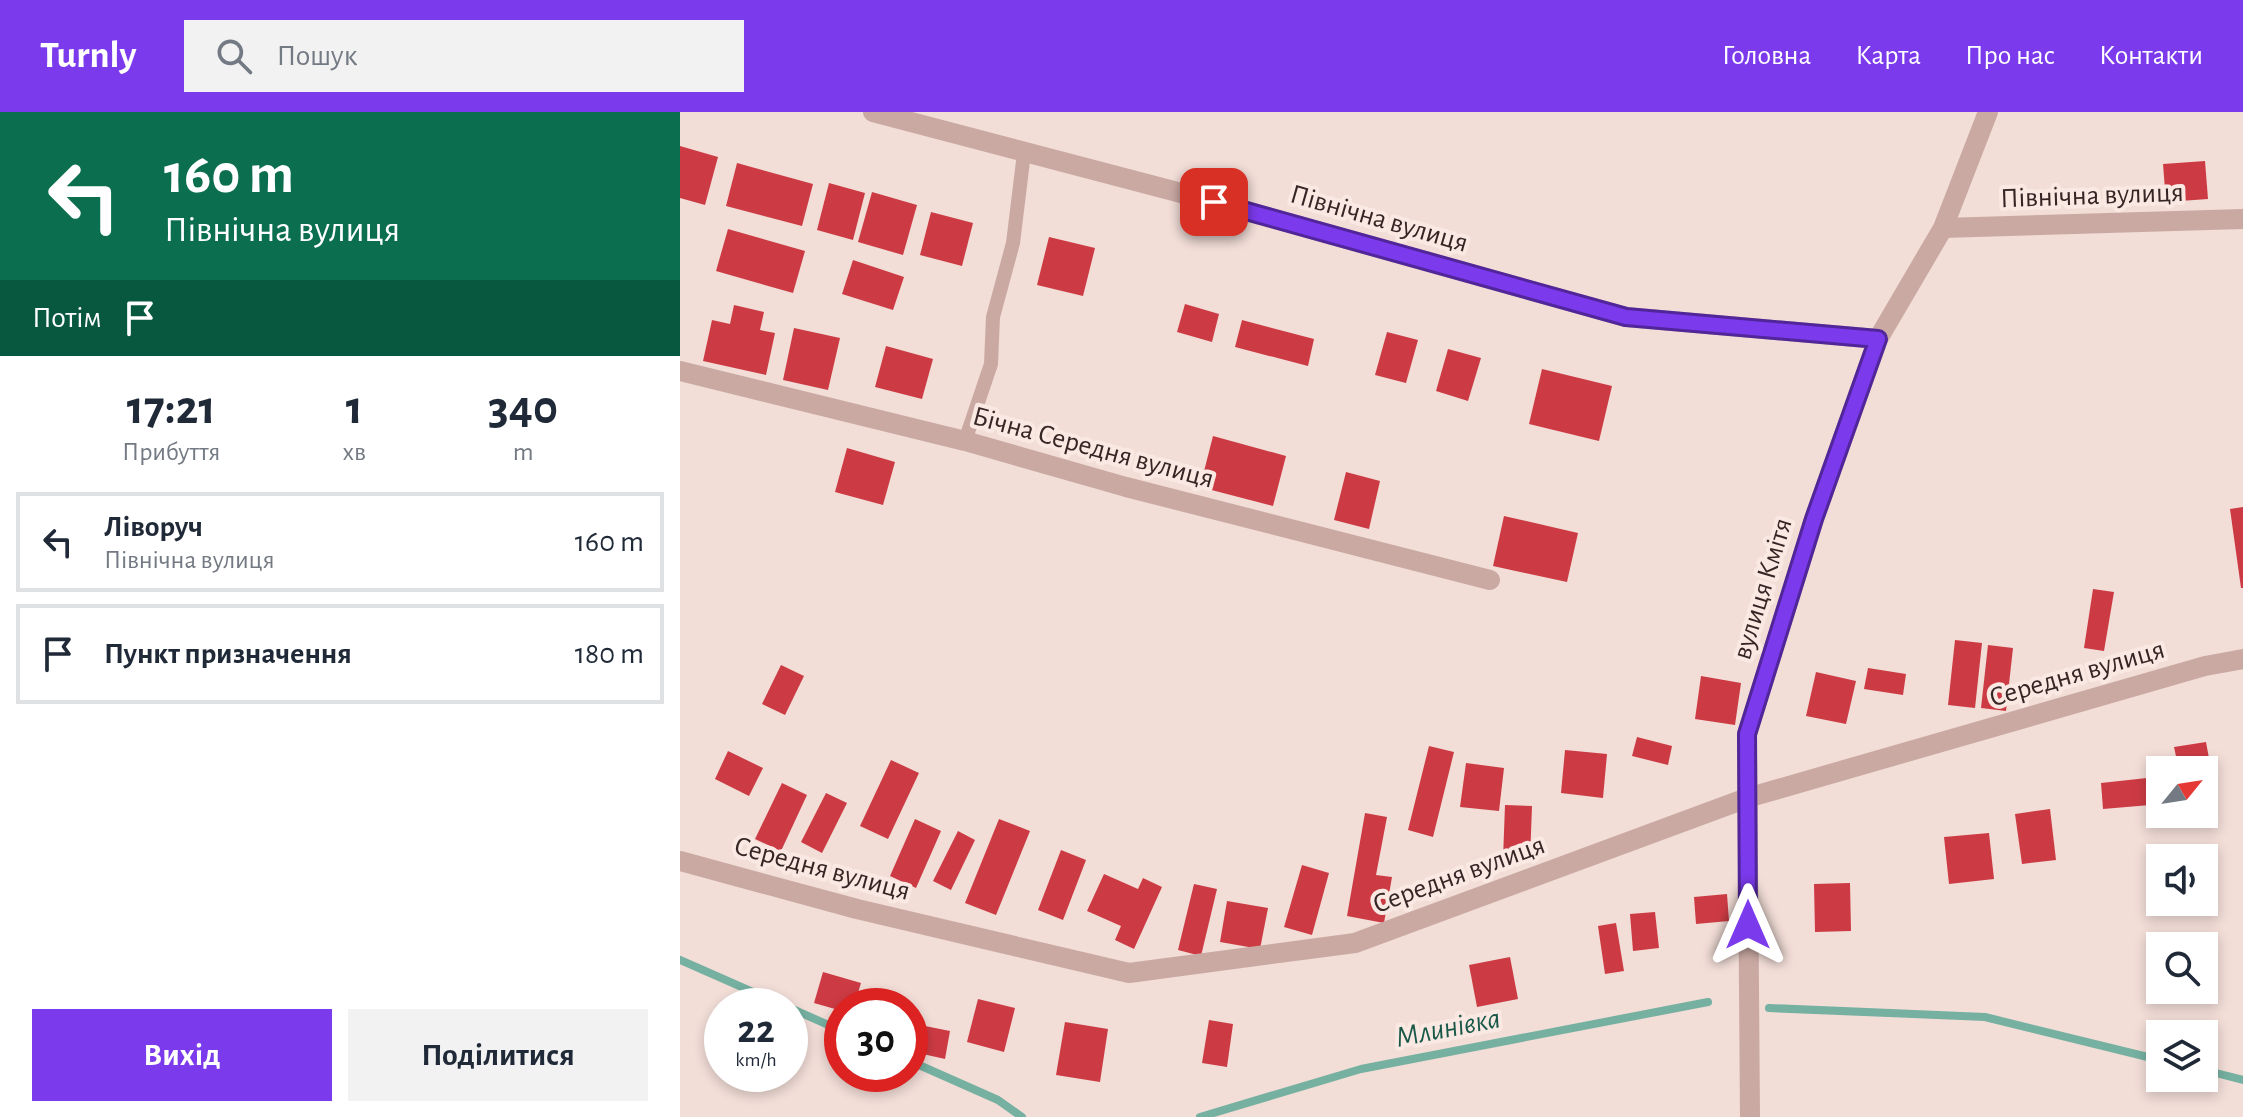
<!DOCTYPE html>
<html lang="uk">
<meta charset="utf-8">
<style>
:root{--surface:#fff;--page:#f2f2f3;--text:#1f2937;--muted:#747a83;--line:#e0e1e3;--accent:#7c3aed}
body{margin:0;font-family:"Alegreya Sans",sans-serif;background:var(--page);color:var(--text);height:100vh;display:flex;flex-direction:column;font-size:30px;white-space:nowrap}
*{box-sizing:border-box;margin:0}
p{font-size:26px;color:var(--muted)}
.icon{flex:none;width:44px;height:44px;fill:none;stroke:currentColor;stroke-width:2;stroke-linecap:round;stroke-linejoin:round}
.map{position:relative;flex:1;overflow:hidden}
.sheet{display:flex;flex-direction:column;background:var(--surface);width:680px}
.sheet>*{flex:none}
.banner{background:#0b6e4f;color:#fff;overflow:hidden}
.needle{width:52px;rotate:60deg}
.buttons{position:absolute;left:1466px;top:644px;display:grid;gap:16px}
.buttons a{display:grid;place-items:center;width:72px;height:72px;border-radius:0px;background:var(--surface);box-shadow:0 4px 12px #0003;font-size:40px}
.speed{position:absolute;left:24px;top:876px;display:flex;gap:16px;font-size:40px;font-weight:700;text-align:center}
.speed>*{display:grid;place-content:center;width:104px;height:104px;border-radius:50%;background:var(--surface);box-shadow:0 4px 12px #0003;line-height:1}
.speed small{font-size:20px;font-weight:400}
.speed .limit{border:12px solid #d22;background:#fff;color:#111}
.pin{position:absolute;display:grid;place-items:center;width:68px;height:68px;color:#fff;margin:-34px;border-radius:16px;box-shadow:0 4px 12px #0006}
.me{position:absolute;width:88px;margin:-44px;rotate:0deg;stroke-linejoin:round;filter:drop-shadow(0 0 6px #0008)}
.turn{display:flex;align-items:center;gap:28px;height:168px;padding:0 32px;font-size:36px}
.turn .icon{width:104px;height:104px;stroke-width:2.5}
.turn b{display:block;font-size:56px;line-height:68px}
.then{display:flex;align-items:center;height:76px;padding:0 32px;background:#0003;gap:16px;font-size:30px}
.eta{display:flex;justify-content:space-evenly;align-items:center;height:136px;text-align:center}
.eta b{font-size:48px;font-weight:700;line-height:56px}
.button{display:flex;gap:16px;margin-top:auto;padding:16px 32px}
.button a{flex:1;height:92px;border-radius:0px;background:var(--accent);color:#fff;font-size:32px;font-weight:700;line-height:92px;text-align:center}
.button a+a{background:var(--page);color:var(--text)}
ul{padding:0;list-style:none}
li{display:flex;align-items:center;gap:24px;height:100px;margin:0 16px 12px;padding:0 16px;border:4px solid var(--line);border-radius:0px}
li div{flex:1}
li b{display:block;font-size:30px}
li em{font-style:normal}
header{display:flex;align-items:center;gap:48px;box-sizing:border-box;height:112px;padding:0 40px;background:var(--accent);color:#fff}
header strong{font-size:38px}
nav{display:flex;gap:44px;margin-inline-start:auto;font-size:28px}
.search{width:560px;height:72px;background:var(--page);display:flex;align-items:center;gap:20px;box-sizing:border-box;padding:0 28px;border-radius:0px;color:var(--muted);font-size:30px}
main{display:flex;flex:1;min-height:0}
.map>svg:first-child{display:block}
</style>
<header>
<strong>Turnly</strong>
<div class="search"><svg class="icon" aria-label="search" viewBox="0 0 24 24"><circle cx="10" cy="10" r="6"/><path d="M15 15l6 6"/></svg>Пошук</div>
<nav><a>Головна</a><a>Карта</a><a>Про нас</a><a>Контакти</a></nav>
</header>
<main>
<section class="sheet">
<div class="banner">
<div class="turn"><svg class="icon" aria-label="left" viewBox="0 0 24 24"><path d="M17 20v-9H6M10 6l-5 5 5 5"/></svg><div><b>160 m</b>Північна вулиця</div></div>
<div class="then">Потім<svg class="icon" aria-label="arrive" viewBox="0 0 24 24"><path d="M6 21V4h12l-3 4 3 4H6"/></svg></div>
</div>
<div class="eta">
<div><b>17:21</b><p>Прибуття</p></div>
<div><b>1</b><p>хв</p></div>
<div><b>340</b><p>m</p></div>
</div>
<ul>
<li><svg class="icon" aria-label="left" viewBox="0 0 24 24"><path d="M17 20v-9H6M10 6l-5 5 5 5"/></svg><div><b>Ліворуч</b><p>Північна вулиця</p></div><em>160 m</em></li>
<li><svg class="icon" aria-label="arrive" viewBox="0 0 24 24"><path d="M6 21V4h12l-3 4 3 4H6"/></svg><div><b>Пункт призначення</b></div><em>180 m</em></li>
</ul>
<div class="button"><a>Вихід</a><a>Поділитися</a></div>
</section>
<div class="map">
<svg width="1563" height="1005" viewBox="0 0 1563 1005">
<rect width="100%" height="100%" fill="#f2ddd7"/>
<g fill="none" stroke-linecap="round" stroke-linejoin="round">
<g stroke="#75b0a1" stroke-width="8">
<path d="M0 848 105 894"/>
<path d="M110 896 162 919"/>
<path d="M1089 896 1305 905 1480 948"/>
<path d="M230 949 318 988 342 1005"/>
<path d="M1524 958 1563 968"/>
<path d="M520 1005 681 957 1028 890"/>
</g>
</g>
<g fill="#cc3b44">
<path d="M0 34 38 45 25 93 0 86Z"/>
<path d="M1525 49 1528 87 1486 90 1483 52Z"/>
<path d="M57 51 133 72 122 114 46 94Z"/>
<path d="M149 71 185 81 173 128 137 118Z"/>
<path d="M192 80 237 93 223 143 178 130Z"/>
<path d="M251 100 293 111 282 154 240 143Z"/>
<path d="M48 117 125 139 113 181 36 159Z"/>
<path d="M369 125 415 136 403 184 357 173Z"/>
<path d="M173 148 224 165 213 198 162 182Z"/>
<path d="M505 192 539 202 532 230 497 220Z"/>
<path d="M54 193 84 200 80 218 95 221 86 263 23 249 32 208 50 212Z"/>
<path d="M562 208 634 227 628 254 555 235Z"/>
<path d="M114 216 160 226 148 278 103 268Z"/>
<path d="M707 220 738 228 726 271 695 263Z"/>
<path d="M206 234 253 247 242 287 195 275Z"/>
<path d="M768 237 801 246 788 289 756 279Z"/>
<path d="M862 257 932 274 919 329 849 312Z"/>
<path d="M533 324 606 344 593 394 520 375Z"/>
<path d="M167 336 215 350 203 393 155 380Z"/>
<path d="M666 360 700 369 689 417 654 408Z"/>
<path d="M1563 395V476H1561L1550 397Z"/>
<path d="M824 404 898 421 887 470 813 454Z"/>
<path d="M1413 477 1434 480 1424 539 1404 536Z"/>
<path d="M1275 528 1302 531 1295 596 1268 593Z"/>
<path d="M1308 533 1333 536 1326 599 1301 596Z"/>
<path d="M101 553 124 564 105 603 82 592Z"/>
<path d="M1188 556 1226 562 1223 583 1184 577Z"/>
<path d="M1136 560 1176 569 1166 612 1126 604Z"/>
<path d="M1021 564 1061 571 1055 613 1015 607Z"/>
<path d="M957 625 992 634 988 653 952 644Z"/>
<path d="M1526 630 1535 679 1524 681V658H1499L1494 635Z"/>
<path d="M749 634 774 640 753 725 728 718Z"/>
<path d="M885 638 927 642 923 686 881 681Z"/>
<path d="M48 639 83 656 69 684 35 667Z"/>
<path d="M211 648 239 661 208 727 180 714Z"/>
<path d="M786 651 824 656 819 699 780 695Z"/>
<path d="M1467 666 1470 693 1423 697 1421 671Z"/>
<path d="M102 671 127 683 101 739 75 727Z"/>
<path d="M146 681 167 691 142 741 121 730Z"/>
<path d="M825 693 852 694 850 748 823 747Z"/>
<path d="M1370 697 1376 748 1342 752 1335 702Z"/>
<path d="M685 701 707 705 696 763 712 765 704 811 667 804Z"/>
<path d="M235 707 261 719 236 776 210 764Z"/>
<path d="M319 707 350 719 316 803 285 791Z"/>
<path d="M278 719 295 728 271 778 253 769Z"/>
<path d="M1309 721 1314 767 1269 772 1264 725Z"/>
<path d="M381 738 406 748 383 808 358 798Z"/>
<path d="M622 753 649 761 632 823 604 815Z"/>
<path d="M424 762 458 777 463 766 482 775 454 837 435 828 441 814 407 799Z"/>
<path d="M1170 771 1171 819 1135 820 1134 772Z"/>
<path d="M514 772 537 777 521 844 498 838Z"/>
<path d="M1047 782 1049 809 1016 812 1014 785Z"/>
<path d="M547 789 588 796 580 837 540 830Z"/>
<path d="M975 800 979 836 953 839 950 802Z"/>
<path d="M936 811 944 859 925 862 918 814Z"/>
<path d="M830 845 838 887 797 895 789 853Z"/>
<path d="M143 860 181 871 174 894H162V899L134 891Z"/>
<path d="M298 887 335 896 324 940 287 930Z"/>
<path d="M529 908 553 912 547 955 522 951Z"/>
<path d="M385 910 428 917 420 970 376 963Z"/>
<path d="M240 913 270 919 265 947 234 940Z"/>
</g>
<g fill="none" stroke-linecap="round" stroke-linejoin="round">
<path stroke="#caa9a3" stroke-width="14" d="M285 329 311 252 313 205 333 131 344 41"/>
<g stroke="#caa9a3" stroke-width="20">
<path d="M193 0 505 82 946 205 1198 227"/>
<path d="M1263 116 1563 107"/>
<path d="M0 259 285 329 446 375 810 468"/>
<path d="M0 749 177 797 449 861 675 831 1067 686 1525 554 1563 547"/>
<path d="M1070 1005 1067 622 1134 407 1198 227 1263 116 1308 0"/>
</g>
</g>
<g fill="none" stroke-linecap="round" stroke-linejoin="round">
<g stroke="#51269a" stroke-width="20">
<path id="route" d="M534 90 946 205 1198 227 1134 407 1067 622 1068 813"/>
</g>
<use href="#route" stroke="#7c3aed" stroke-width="14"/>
</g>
<g text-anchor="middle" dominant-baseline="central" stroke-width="8" stroke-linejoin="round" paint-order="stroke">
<g font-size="28" fill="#352625" stroke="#fae9e3">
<text transform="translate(1412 84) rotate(-2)">Північна вулиця</text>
<text transform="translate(699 107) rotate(16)">Північна вулиця</text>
<text transform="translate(413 336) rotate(15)">Бічна Середня вулиця</text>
<text transform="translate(1083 477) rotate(-73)">вулиця Кмітя</text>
<text transform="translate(1397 562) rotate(-16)">Середня вулиця</text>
<text transform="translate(142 757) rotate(15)">Середня вулиця</text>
<text transform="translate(779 763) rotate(-20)">Середня вулиця</text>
</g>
<g font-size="30" font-style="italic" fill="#195849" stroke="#fae9e3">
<text transform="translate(768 916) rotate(-11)">Млинівка</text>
</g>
</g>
</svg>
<div class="buttons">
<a><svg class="needle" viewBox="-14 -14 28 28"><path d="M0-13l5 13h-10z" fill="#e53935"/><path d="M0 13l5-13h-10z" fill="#747a83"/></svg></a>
<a><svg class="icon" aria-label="sound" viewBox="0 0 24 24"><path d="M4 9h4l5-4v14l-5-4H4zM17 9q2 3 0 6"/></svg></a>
<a><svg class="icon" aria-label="search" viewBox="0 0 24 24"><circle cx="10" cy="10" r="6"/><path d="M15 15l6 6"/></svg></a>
<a><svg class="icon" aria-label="layers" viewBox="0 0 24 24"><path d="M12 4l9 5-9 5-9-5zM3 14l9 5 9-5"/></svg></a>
</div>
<div class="speed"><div>22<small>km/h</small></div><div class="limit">30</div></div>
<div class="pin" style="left:534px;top:90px;background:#d93025"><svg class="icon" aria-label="arrive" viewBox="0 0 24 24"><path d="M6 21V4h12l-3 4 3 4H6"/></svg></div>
<svg class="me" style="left:1068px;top:813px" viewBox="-20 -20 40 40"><path d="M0-17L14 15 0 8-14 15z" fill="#7c3aed" stroke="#fff" stroke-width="4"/></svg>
</div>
</main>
